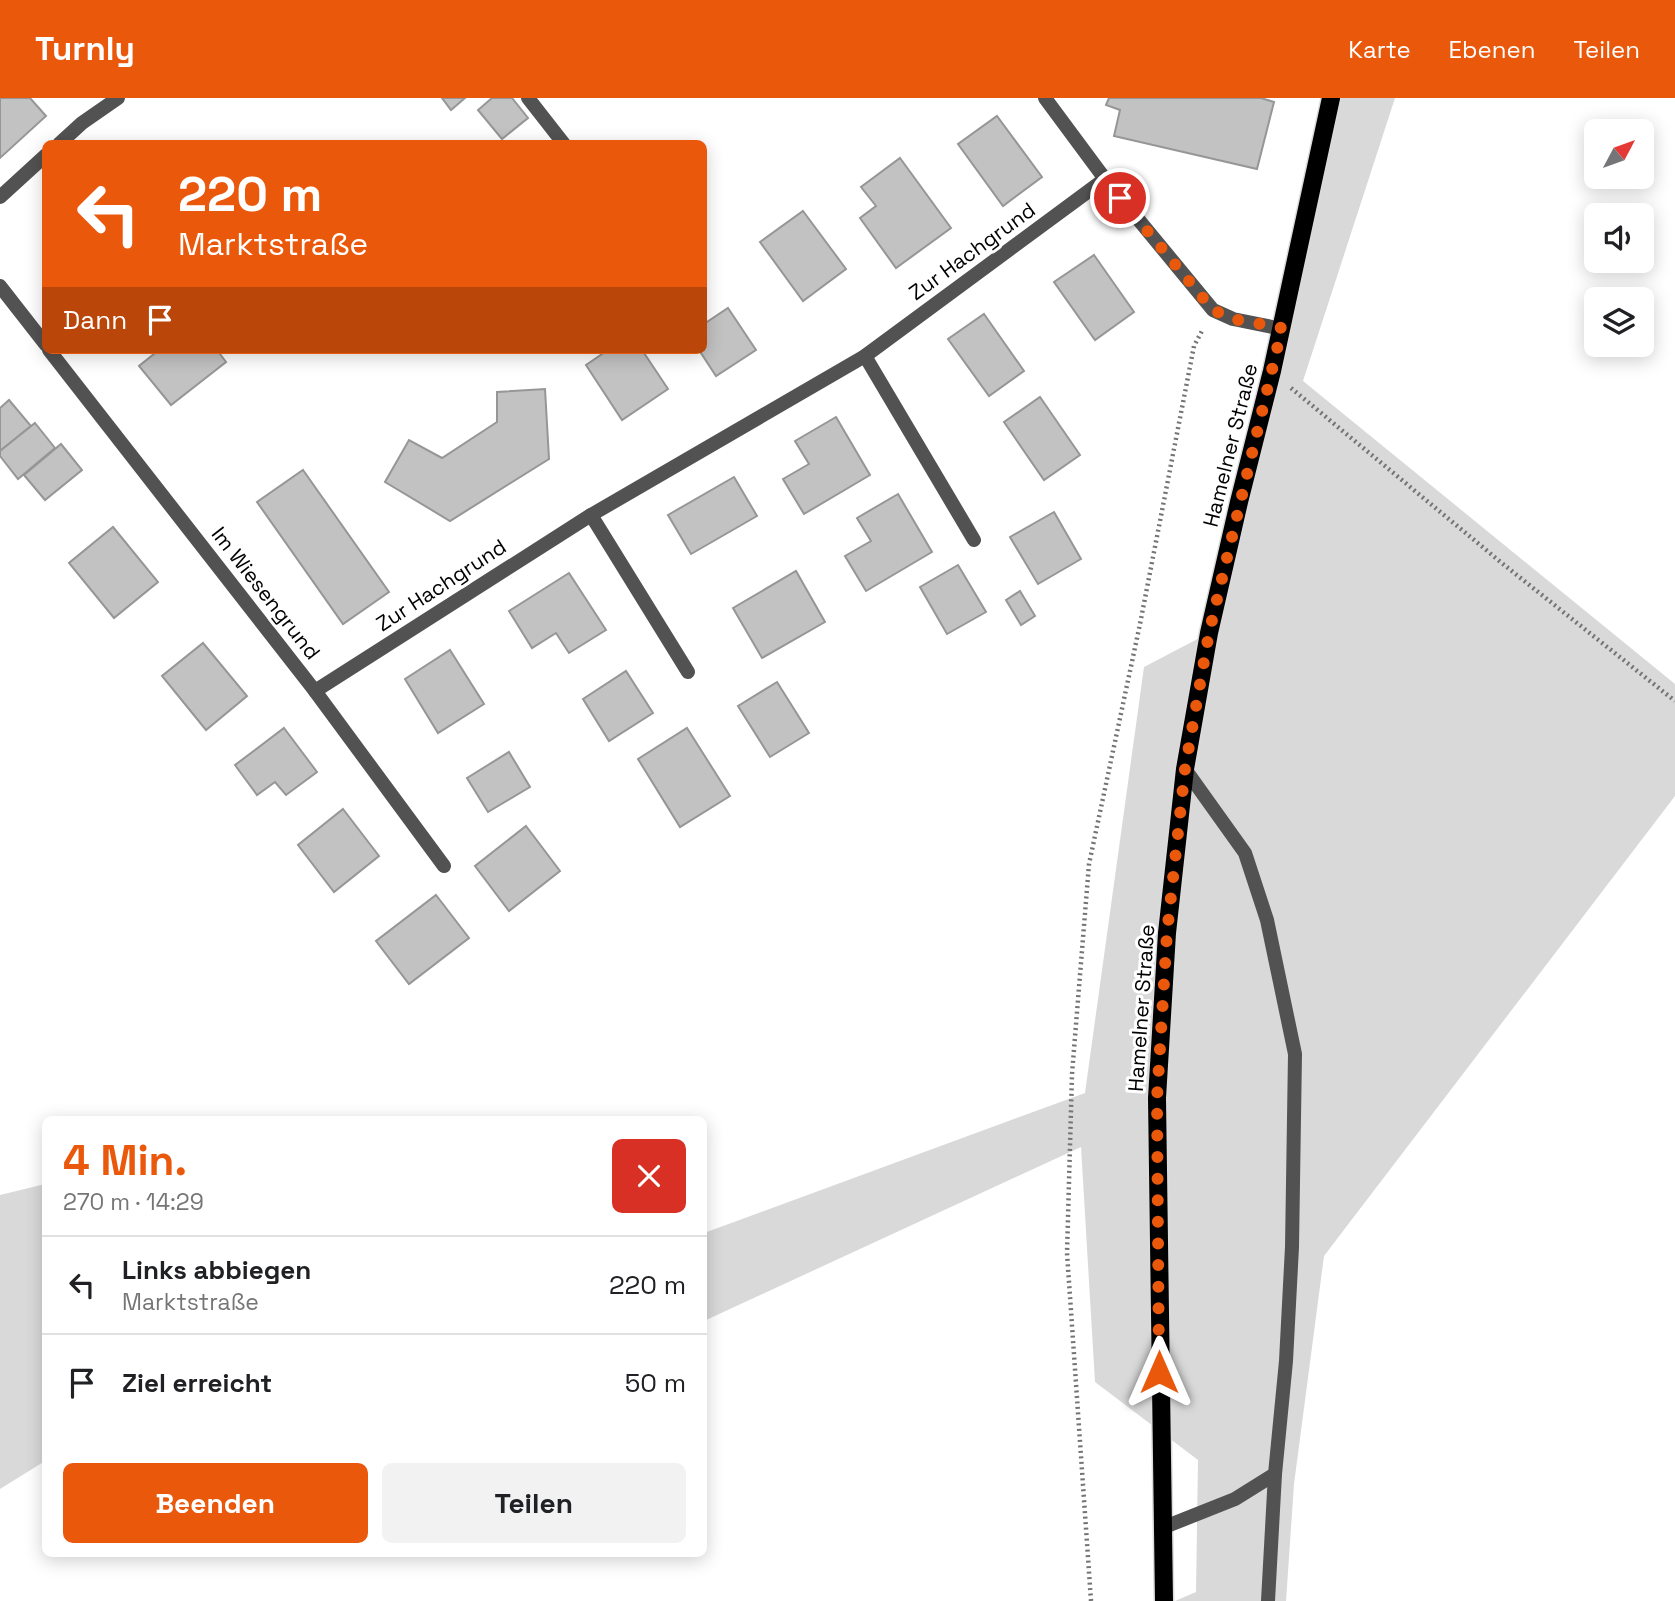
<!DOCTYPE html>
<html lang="de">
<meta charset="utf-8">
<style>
:root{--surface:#fff;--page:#f2f2f2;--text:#202124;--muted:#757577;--line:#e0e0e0;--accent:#ea580c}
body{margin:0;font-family:"Space Grotesk",sans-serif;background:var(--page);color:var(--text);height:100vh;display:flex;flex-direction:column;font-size:26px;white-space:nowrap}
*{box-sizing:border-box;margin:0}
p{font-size:23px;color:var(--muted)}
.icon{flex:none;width:38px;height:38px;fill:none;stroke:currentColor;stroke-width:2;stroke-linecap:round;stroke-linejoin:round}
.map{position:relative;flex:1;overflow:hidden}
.side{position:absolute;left:42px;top:1018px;width:665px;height:441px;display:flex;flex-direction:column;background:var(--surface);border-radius:10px;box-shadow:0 4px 18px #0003}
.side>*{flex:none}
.banner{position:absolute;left:42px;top:42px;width:665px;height:214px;border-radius:10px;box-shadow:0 4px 18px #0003;background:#ea580c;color:#fff;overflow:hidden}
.needle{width:46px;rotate:49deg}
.controls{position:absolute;left:1584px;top:21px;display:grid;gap:14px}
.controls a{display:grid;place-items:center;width:70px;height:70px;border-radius:10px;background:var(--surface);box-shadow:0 4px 18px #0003;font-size:35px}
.pin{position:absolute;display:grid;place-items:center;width:60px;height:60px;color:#fff;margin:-30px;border:4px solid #fff;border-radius:50%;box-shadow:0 2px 7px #0007}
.me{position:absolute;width:77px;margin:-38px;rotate:0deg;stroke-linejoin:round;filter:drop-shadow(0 0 5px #0008)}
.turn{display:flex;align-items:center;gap:24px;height:147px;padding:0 21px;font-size:32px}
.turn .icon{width:91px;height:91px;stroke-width:2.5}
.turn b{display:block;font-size:49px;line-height:60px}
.then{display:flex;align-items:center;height:66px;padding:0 21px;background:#0003;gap:14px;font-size:26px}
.round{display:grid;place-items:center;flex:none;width:74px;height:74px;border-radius:10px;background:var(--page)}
.head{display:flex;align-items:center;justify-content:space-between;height:119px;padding:0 21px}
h1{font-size:42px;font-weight:700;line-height:52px;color:var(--accent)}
.primary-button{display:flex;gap:14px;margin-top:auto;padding:14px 21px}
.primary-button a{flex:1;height:80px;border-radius:10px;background:var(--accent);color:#fff;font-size:28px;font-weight:700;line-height:80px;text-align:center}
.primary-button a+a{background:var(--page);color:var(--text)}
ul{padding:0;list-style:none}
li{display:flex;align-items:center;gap:21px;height:98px;padding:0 21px;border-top:2px solid var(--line)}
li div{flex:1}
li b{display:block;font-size:26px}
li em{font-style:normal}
header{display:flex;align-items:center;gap:42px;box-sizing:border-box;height:98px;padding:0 35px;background:var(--accent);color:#fff}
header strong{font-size:33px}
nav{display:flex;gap:38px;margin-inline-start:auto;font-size:24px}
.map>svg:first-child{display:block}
</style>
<header>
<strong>Turnly</strong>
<nav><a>Karte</a><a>Ebenen</a><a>Teilen</a></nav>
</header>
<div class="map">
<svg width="1675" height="1503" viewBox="0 0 1675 1503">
<rect width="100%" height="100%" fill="#fff"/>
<g fill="#d9d9d9">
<path d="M1331 0H1395L1303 283 1675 586V698L1324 1158 1294 1386 1286 1503H1175L1196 1494 1198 1362 1095 1284 1081 1049 704 1223V1135L1085 995 1144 569 1209 535Z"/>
<path d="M45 1086V1363L0 1391V1097Z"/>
</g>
<g fill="#c2c2c2" stroke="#969696" stroke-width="2">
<path d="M0 0H30L46 18 0 60Z"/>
<path d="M442 0H465L451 12Z"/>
<path d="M492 0H512L528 20 502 41 478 12Z"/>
<path d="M1109 0H1261L1274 4 1257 71 1114 38 1120 12 1106 7Z"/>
<path d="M997 18 1042 79 1003 108 958 46Z"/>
<path d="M900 60 951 130 896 170 860 120 876 108 861 89Z"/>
<path d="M803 113 846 171 803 203 760 144Z"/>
<path d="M1094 157 1134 214 1095 242 1054 184Z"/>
<path d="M728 210 756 252 716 278 699 252H704V226Z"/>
<path d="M984 216 1024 273 989 298 948 241Z"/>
<path d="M159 252H217L226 264 171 307 139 268Z"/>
<path d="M608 252H642L668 291 622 322 586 267Z"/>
<path d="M545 291 549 361 450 423 385 384 409 342 442 360 497 324V294Z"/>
<path d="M1040 299 1080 357 1044 382 1004 324Z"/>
<path d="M9 302 31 328 0 353V310Z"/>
<path d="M836 319 870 377 804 416 783 381 809 366 795 343Z"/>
<path d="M35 325 55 350 18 381 0 358V353Z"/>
<path d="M61 346 82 372 45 402 24 377Z"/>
<path d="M303 372 389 494 343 526 257 404Z"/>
<path d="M734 379 757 418 691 456 668 417Z"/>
<path d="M898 396 932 454 866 493 845 458 871 443 857 420Z"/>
<path d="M1054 414 1081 461 1038 486 1010 439Z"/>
<path d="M113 429 158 484 114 520 69 465Z"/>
<path d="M958 467 986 514 947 536 920 489Z"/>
<path d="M796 473 825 524 762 560 733 510Z"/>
<path d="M569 475 606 532 569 555 556 535 532 550 509 513Z"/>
<path d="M1020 493 1035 518 1021 527 1006 502Z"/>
<path d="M203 545 247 598 206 632 162 578Z"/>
<path d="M450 552 484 606 438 635 405 581Z"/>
<path d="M626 573 653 615 609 643 583 601Z"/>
<path d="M777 584 809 635 770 659 738 608Z"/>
<path d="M284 630 317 674 286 697 275 684 257 697 235 667Z"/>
<path d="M687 630 730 698 680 729 638 661Z"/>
<path d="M509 654 530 689 488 714 467 680Z"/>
<path d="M343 711 379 758 334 794 298 747Z"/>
<path d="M526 728 560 773 509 813 475 768Z"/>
<path d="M436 797 469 840 409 886 376 843Z"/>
</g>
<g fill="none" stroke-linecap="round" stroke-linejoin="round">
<g stroke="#dbdbdb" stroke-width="21">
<path id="primary" d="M1164 1503 1157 1000 1167 835 1185 671 1209 535 1239 404 1272 273 1331 0"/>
</g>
<g stroke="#747474" stroke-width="4.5" stroke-dasharray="2 3.5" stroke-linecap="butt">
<path d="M1291 290 1503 466 1675 603"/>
<path d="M1091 1503 1067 1155 1072 976 1089 766 1140 526 1194 248 1203 231"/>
</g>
<g stroke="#525252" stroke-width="14">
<path d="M1162 1430 1235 1401 1275 1376 1286 1263 1292 1149 1295 956 1267 822 1245 755 1185 671"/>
<path d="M1268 1503 1275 1376"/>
</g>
<g stroke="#525252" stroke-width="14">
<path d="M528 0 564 46"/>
<path d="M1045 0 1105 81 1213 212 1233 221 1282 231"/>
<path d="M59 46 82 25 118 0"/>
<path d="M0 99 46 57"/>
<path d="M0 188 46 247"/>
<path d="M49 252 315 593 444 768"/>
<path d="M865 258 974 442"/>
<path d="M591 417 688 574"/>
<path d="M315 593 591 417 865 258 1105 81"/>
</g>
<use href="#primary" stroke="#000" stroke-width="18"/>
</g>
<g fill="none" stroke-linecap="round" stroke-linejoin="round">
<path stroke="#ea580c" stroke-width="12" stroke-dasharray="0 21.6" d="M1120 100 1213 212 1233 221 1282 230 1209 535 1185 671 1167 835 1157 1000 1159 1274"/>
</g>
<g text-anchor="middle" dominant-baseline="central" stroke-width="6" stroke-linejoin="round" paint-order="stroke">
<g font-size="21" fill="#000" stroke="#fff">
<text transform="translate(972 153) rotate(-36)">Zur Hachgrund</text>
<text transform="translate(1230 347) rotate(-76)">Hamelner Straße</text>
<text transform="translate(441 487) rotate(-33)">Zur Hachgrund</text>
<text transform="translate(266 495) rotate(52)">Im Wiesengrund</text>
<text transform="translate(1141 910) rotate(-86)">Hamelner Straße</text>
</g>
</g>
</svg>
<div class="controls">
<a><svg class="needle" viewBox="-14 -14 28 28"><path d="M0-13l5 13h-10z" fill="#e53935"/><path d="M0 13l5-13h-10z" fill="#757577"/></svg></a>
<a><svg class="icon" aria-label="sound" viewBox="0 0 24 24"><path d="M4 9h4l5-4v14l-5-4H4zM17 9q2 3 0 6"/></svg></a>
<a><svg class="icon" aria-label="layers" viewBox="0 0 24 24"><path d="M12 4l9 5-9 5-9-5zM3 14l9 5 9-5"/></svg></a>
</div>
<div class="pin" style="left:1120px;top:100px;background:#d93025"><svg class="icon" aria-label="arrive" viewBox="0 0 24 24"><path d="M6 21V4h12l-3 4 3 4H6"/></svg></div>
<svg class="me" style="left:1159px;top:1274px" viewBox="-20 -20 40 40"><path d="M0-17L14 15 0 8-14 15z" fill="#ea580c" stroke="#fff" stroke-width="4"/></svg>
<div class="banner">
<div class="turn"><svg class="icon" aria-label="left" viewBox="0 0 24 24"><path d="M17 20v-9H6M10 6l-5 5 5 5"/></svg><div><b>220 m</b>Marktstraße</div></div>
<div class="then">Dann<svg class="icon" aria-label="arrive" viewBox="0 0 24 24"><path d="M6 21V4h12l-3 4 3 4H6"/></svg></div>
</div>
<section class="side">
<div class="head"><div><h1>4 Min.</h1><p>270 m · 14:29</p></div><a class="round" style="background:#d93025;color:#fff"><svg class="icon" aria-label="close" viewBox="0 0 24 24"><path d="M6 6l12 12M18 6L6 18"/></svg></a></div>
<ul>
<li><svg class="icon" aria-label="left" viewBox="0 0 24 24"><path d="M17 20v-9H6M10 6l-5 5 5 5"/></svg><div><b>Links abbiegen</b><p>Marktstraße</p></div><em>220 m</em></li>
<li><svg class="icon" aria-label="arrive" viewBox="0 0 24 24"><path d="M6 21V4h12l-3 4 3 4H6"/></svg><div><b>Ziel erreicht</b></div><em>50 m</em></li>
</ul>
<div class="primary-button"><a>Beenden</a><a>Teilen</a></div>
</section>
</div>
